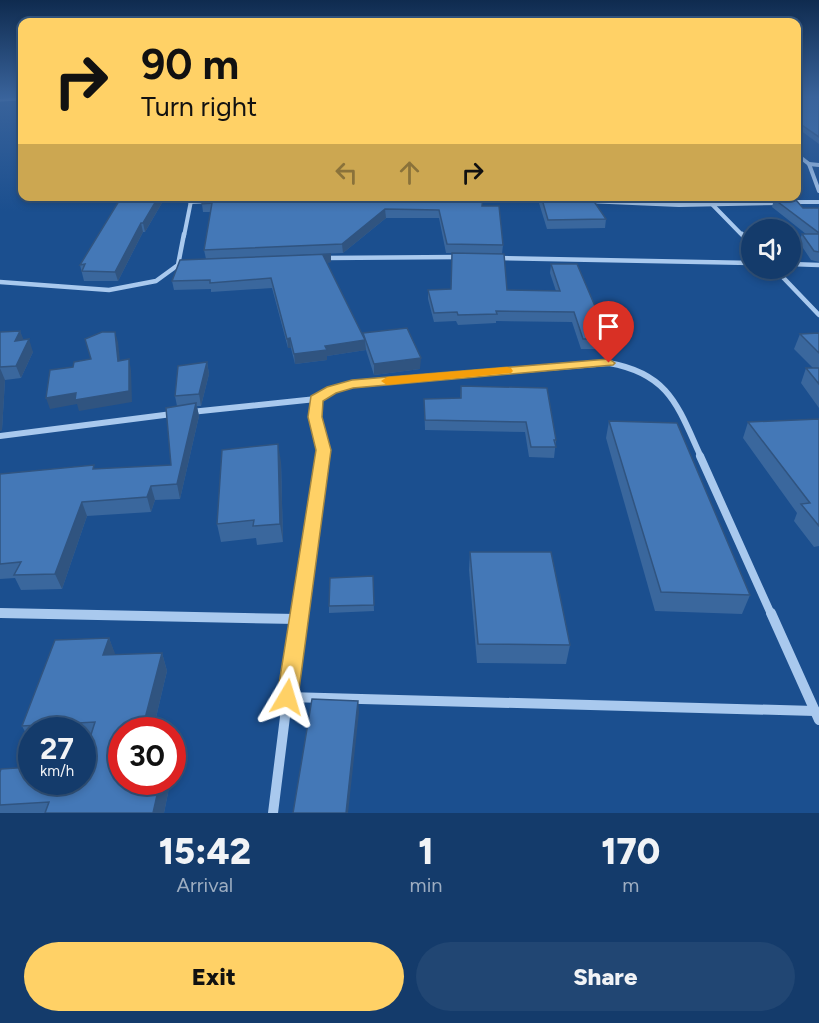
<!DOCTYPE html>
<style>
:root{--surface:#143b6b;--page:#214673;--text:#f1f3f6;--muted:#9dadc1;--line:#33557e;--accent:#ffd166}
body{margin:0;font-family:Figtree,sans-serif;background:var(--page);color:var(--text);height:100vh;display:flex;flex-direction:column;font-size:22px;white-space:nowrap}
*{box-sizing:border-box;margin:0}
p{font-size:20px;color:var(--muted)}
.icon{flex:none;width:33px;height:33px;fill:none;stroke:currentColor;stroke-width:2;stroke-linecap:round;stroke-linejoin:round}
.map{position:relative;height:813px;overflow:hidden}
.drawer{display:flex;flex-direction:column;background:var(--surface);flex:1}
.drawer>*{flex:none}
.top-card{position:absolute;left:18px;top:18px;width:783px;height:183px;border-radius:12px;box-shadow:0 3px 9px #0003,0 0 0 2px var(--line);background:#ffd166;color:#111;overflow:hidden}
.controls{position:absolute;left:741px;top:219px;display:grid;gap:12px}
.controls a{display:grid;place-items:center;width:60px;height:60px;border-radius:50%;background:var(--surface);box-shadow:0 3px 9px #0003,0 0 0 2px var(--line);font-size:30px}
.speed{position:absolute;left:18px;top:717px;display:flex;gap:12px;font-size:30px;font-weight:700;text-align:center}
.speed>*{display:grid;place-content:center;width:78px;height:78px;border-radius:50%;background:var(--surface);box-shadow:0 3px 9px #0003,0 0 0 2px var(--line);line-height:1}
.speed small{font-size:15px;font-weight:400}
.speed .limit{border:9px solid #d22;background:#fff;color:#111}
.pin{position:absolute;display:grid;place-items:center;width:51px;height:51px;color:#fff;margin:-62px -26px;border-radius:50% 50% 50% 0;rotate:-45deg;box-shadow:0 0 6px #0007}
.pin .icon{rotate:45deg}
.me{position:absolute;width:66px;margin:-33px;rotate:7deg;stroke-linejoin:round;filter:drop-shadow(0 0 4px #0008)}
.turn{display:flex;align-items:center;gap:21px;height:126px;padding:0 24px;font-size:27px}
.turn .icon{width:78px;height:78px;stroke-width:2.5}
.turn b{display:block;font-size:42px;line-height:51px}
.lanes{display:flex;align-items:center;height:57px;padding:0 24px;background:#0003;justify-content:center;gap:30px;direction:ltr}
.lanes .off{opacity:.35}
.eta{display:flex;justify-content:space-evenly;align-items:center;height:102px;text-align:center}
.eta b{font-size:36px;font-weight:800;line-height:42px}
.cta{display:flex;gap:12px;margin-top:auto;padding:12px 24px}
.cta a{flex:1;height:69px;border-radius:36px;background:var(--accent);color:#111;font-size:24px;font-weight:800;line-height:69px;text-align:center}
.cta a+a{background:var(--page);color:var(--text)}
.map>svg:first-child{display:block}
</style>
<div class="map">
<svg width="819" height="813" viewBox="0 0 819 813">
<rect width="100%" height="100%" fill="#1b4f8f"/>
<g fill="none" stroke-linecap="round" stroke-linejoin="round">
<g stroke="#a9c9ee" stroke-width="3">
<path d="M0 100 22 99"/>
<path d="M796 154 802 159"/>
</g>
<g stroke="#a9c9ee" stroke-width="4">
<path d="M800 157 809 164 819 191"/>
<path d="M809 164 819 165"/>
<path d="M475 196 546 199"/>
<path d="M704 196 743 236"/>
<path d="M586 201 679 205 780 203"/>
<path d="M190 202 211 201"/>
<path d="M790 202H819"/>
<path d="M184 236 192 196"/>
</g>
<g stroke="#a9c9ee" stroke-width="4.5">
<path d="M742 234 752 245"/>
<path d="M325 258 459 257"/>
<path d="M496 258 752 263"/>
<path d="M790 264 819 265"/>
<path d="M774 268 819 315"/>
<path d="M0 282 109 290 156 281 178 265 184 234"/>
</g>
<g stroke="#a9c9ee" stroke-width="6">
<path d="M191 412 316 399"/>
<path d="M0 436 172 414"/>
<path d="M322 457 323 449 315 417 316 399 332 390 352 384 609 363C670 374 678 407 701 457"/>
</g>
<g stroke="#a9c9ee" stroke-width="8">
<path d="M700 456 771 614"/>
<path d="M0 613 66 614"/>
<path d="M298 614 322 456"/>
</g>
<g stroke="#a9c9ee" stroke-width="10">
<path d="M0 613 297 619"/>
<path d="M771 613 819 720"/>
<path d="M287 697 815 711"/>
<path d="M273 813 298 613"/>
</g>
</g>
<g fill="#3a679d">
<path d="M796 98H819V144L796 127Z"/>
<path d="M122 196H166L145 232H143L118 281H84L80 265Z"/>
<path d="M208 196H250L209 198Z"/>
<path d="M540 196 591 197 606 219 605 228 547 229 539 203Z"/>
<path d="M758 196H787L786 199H761Z"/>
<path d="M774 199 803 208H819V262L811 260 799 242 802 234H806L772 207Z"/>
<path d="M202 204 482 206 503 245 502 254 446 253 439 218H386L343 253 206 259 204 250 211 212H203Z"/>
<path d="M331 262 327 263 363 336V333L420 369 374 375 366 350 327 356V360L295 364 291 348H288L272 288 211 292V289L174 290 172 281Z"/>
<path d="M551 264 609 339 607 349H581L572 322 496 321V323L458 325 456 321 434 322 428 299V290L556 291 550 273Z"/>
<path d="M20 331 23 340 33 352 21 378 5 380 2 430 0 431V332Z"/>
<path d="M819 333V408L801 383 806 368H813L794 349 800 334Z"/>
<path d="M207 362 209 374 201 406H197L199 416 180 499 155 500 151 512 87 516 62 589 21 590 15 578 0 579V474L171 465 177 406 175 396Z"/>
<path d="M461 386 547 388 556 440 554 458 529 457 525 432 425 430 424 399 460 398Z"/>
<path d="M819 419V546L814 547 794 521 797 513 743 438 748 422Z"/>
<path d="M609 421 750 595 742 614 655 611 606 438Z"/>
<path d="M281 462 283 542 257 545 256 538 221 542 217 524Z"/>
<path d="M470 552 570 645 566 664 477 663 469 570Z"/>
<path d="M373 576 374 611 329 613V606Z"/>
<path d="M109 638 115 655 162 653 167 671 153 730H122V782H169L170 783 164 813H0V772L82 782 90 740 82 741V730H32L31 743 22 726Z"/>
</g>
<g fill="#305480">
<path d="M159 196H166L145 232 143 223Z"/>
<path d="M385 209 386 218 343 253 342 244Z"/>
<path d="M141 223 143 232 118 281 115 272Z"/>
<path d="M331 254V262L324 264 323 255Z"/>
<path d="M20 331 25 343 15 341Z"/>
<path d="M115 332 118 342 121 371 118 361Z"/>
<path d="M290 338 291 348H288L287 339Z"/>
<path d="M29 339 33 352 21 378 16 366Z"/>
<path d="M365 340 366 350 327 356V360L295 364 294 354 325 346Z"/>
<path d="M421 358 420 369 374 375V364Z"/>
<path d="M129 359 131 370 132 402 79 411 77 404 50 409 46 398Z"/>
<path d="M207 362 209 374 201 406 199 394Z"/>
<path d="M0 368 5 380 2 430 0 431Z"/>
<path d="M196 403 199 416 180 499 177 484Z"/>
<path d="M278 444 281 462 283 542 280 524Z"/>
<path d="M151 486 155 500 151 512 147 497Z"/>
<path d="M82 502 87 516 62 589 55 574Z"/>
<path d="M109 638 116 656 103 655Z"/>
<path d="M162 653 167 671 153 730H142Z"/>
<path d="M358 701 359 712 348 813H346Z"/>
<path d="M160 782H169L170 783 164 813H153Z"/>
</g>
<g fill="#4478b7" stroke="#305480" stroke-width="1.5">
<path d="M796 98H819V137L796 121Z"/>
<path d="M122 196H159L143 223H141L115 272 82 271 85 264 80 265Z"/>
<path d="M250 196H483L482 206H499L503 245 447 244 439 210 385 209 342 244 204 250 212 203 202 204 204 198Z"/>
<path d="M541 196 591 197 606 219 548 220Z"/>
<path d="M774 199H795L803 208H819V233Z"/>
<path d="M802 234H819V252L814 251Z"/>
<path d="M452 253 504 254 507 290 560 291 551 264H577L609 339H583L574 312 496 311 497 314 458 315 457 312 434 313 428 290 451 289Z"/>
<path d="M331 254 323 255 365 340 325 346 327 350 294 354 290 338 287 339 271 278 210 283V280L172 281 180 260Z"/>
<path d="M407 328 421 358 374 364 363 333Z"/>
<path d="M20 331 15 341 29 339 16 366 0 367V332Z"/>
<path d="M102 332H115L118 361 129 359V391L75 400 76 393 46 398 50 370 73 367 74 362 91 359 85 339Z"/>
<path d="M819 333V353L800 334Z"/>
<path d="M207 362 199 394 175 396 178 366Z"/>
<path d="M806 368H819V384Z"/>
<path d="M461 386 547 388 556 440H554L556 447H531L526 422 425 420 424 399 461 398Z"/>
<path d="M196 403 177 484 151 486 147 497 82 502 55 574 14 575 21 562 0 564V474L94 465 93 469 171 465 166 408Z"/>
<path d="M819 419V526L801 504 810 503 748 422Z"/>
<path d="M609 421 677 423 750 595 661 592Z"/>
<path d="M278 444 280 524 253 526 254 520 217 524 222 450Z"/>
<path d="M470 552H551L570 645 478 644Z"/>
<path d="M373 576 374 605 329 606 330 578Z"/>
<path d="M109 638 103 655 162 653 142 730H122V782H160L153 813H45L49 802 0 805V772L1 769 32 767V782H82V763L95 722 22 726 55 640Z"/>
<path d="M312 699 358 701 346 813H293Z"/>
</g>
<linearGradient id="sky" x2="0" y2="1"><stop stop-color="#0f2b4f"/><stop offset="0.46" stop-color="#39639b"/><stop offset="1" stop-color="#39639b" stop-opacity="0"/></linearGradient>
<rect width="819" height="211" fill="url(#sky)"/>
<path fill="#ffd166" stroke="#a68842" stroke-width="1.5" d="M609 359 615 363 613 365 353 388 336 393 323 401 322 417 331 450 298 697 295 704 287 706 280 704 277 697 316 450 308 417 311 396 327 387 352 380Z"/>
<path fill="#f59e0b" d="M507 367 511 368 513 371 511 373 387 385 381 381 387 377Z"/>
</svg>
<div class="controls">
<a><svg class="icon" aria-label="sound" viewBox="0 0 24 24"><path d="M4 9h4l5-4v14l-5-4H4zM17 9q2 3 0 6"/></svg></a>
</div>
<div class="speed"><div>27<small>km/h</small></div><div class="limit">30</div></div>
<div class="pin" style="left:609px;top:363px;background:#d93025"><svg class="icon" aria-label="arrive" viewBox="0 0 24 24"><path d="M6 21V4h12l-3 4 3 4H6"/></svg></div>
<svg class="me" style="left:287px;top:697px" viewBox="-20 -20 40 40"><path d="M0-17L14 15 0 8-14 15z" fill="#ffd166" stroke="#fff" stroke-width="4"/></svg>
<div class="top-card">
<div class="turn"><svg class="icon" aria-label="right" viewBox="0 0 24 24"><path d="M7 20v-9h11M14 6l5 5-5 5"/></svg><div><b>90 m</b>Turn right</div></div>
<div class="lanes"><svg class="icon off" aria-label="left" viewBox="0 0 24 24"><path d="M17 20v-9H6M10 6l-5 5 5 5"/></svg><svg class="icon off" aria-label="ahead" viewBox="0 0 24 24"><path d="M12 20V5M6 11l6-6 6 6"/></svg><svg class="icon" aria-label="right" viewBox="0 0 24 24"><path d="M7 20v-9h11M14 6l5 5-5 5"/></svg></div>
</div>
</div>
<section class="drawer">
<div class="eta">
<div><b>15:42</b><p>Arrival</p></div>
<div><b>1</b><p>min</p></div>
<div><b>170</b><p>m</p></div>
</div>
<div class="cta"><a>Exit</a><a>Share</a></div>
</section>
